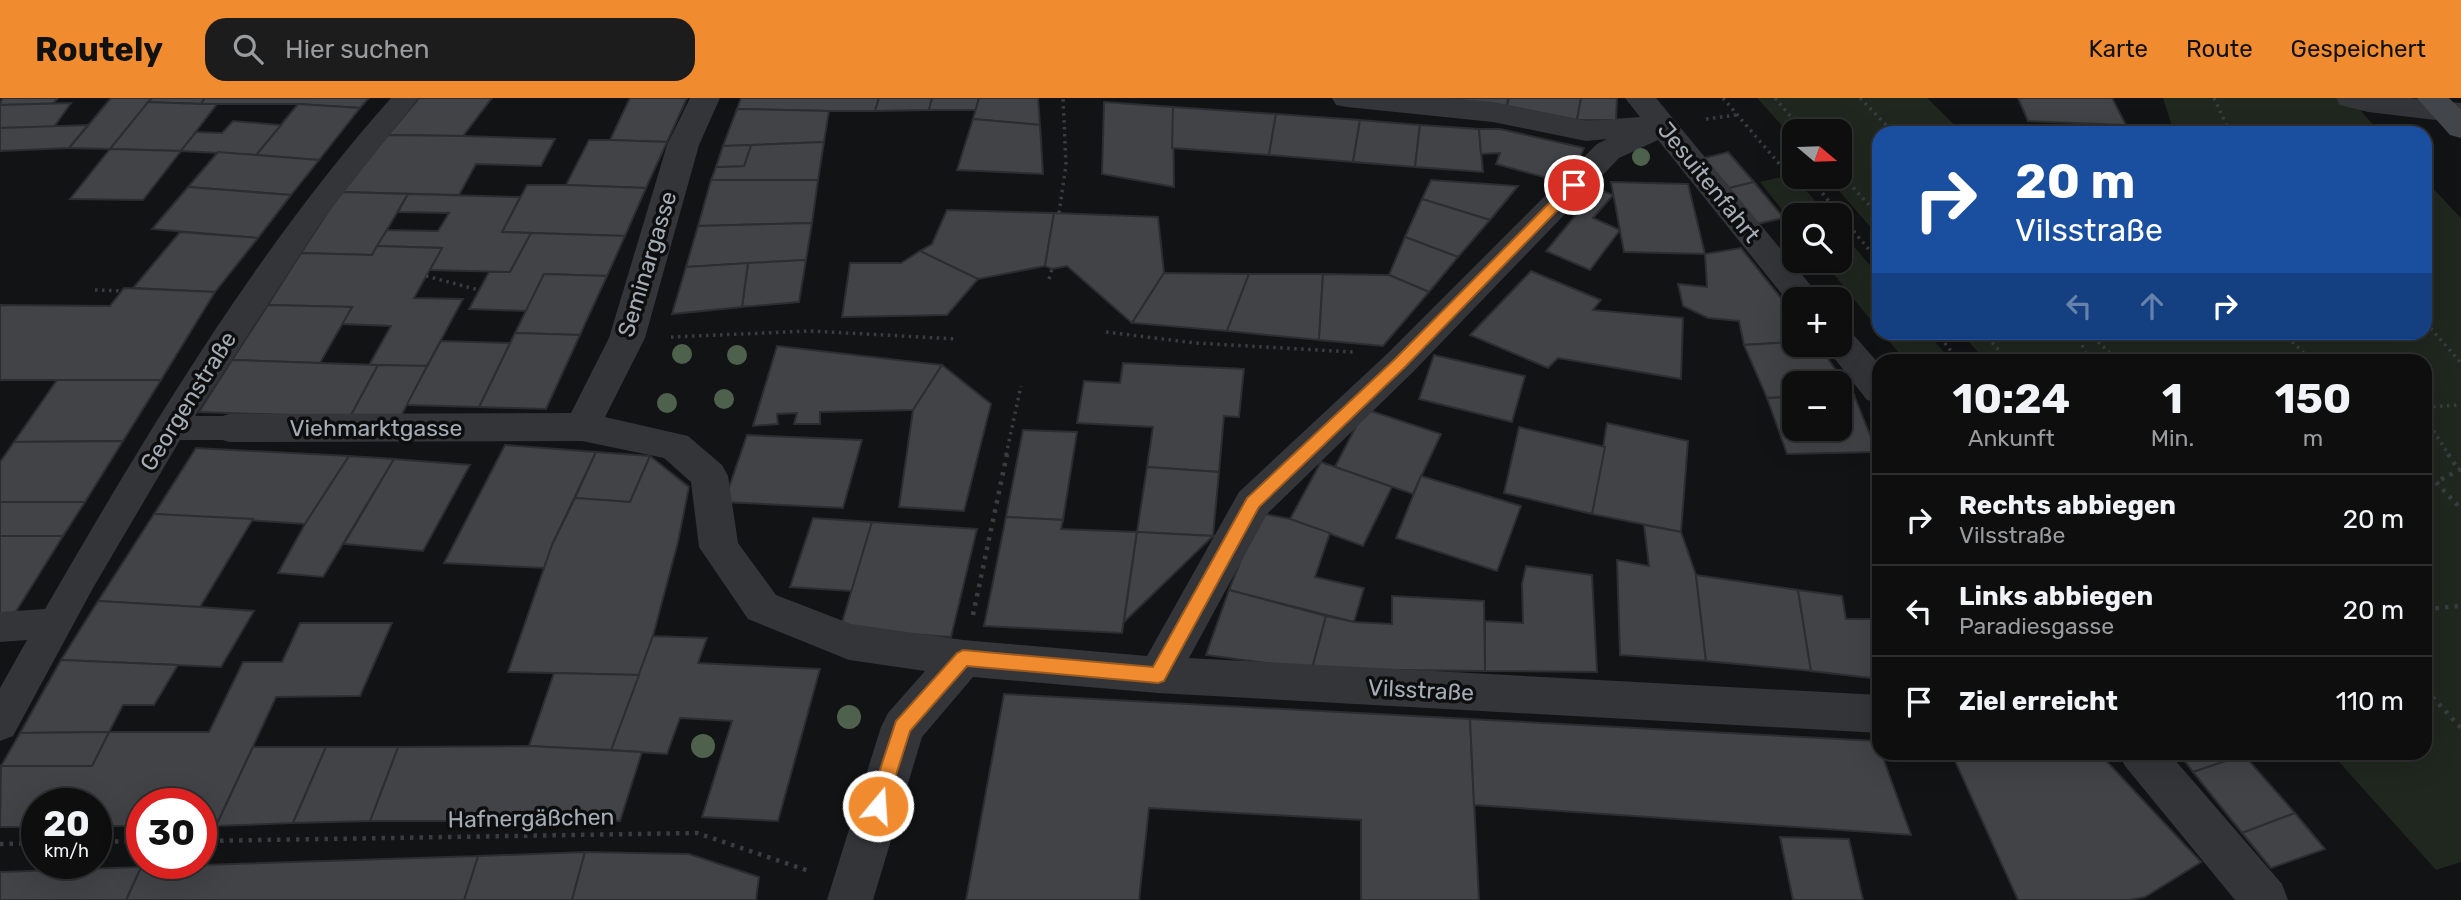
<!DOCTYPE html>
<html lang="de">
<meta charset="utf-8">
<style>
:root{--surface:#0e0e0f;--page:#1c1c1d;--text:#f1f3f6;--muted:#9b9c9e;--line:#2e2e2f;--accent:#f08c2f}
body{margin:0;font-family:Rubik,sans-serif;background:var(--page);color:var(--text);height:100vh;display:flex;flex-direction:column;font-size:26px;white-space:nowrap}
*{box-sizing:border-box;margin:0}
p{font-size:23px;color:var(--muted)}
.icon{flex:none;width:38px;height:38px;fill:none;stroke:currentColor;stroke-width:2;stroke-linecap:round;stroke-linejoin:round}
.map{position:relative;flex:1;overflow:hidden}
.drawer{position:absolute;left:1872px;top:256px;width:560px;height:406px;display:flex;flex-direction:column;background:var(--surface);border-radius:21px;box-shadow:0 7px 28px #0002,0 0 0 2px var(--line)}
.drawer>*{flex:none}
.guide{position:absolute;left:1872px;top:28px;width:560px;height:214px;border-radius:21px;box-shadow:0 7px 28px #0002,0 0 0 2px var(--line);background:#1a4fa0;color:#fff;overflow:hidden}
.needle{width:46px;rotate:109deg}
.tools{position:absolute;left:1782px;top:21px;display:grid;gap:14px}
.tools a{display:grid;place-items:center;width:70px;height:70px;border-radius:14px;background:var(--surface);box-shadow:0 7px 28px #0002,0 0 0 2px var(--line);font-size:35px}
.speed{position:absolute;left:21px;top:690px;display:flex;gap:14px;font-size:35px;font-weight:700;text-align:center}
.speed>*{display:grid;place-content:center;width:91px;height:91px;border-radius:50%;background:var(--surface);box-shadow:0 7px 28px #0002,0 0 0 2px var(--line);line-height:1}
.speed small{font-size:18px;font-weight:400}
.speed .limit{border:10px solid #d22;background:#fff;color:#111}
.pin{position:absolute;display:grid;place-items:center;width:60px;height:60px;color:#fff;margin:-30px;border:4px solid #fff;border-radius:50%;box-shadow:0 2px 7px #0007}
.me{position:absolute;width:77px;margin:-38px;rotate:18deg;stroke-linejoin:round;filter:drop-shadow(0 0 5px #0008)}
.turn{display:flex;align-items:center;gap:24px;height:147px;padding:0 28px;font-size:32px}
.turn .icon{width:91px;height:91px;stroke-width:2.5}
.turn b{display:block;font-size:49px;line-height:60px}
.lanes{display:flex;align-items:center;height:66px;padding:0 28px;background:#0003;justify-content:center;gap:35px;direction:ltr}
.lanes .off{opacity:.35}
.eta{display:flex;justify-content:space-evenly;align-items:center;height:119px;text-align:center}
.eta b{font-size:42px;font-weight:700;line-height:49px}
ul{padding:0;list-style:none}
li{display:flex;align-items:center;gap:21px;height:91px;padding:0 28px;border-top:2px solid var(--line)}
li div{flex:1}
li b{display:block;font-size:26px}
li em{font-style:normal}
header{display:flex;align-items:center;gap:42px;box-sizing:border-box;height:98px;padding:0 35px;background:var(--accent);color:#111}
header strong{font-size:33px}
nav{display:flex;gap:38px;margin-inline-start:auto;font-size:24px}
.search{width:490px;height:63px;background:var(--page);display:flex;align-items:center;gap:18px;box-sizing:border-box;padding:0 24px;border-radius:21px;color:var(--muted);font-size:26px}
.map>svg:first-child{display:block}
</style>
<header>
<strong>Routely</strong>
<div class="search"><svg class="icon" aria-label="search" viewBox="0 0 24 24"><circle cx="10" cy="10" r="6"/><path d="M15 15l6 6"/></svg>Hier suchen</div>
<nav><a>Karte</a><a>Route</a><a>Gespeichert</a></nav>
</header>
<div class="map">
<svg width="2461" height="802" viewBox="0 0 2461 802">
<rect width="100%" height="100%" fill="#121314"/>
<g fill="#1f271f">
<path d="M1757 0H1927L1963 35H1880L1879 139 1827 79H1839V33H1794V41Z"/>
<path d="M2163 0H2350L2380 35H2174Z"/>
<path d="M1794 76V79L1828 117H1794V127L1760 84Z"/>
<path d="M2426 83 2461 120V764L2436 772 2331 655 2426 654V262H1985L1961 235 2426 234Z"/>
<path d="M1839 131 1879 178V232L1823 163H1839Z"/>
<path d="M1882 235H1927L1951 262H1905Z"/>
</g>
<g fill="#414347" stroke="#2c2d30" stroke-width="2">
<path d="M2 0H58L53 6 0 7Z"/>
<path d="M111 0H152L110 51 69 50Z"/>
<path d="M152 0H205L201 6 148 4Z"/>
<path d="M205 0H369L360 10 298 6H201Z"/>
<path d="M419 0H492L463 38 388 37Z"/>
<path d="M630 0H687L667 44 610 42Z"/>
<path d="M741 0H879L875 13H829L737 11Z"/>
<path d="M879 0H932L929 12 875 13Z"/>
<path d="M932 0H979L976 12H929Z"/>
<path d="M979 0H1038L1040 27 973 21Z"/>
<path d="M1440 0H1508L1507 8Z"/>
<path d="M1509 0H1581L1577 22 1507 8Z"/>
<path d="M1581 0H1617L1616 22H1577Z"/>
<path d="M2018 0H2112L2126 27 2028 23Z"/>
<path d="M148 4 201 6H217L181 53 110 51Z"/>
<path d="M1104 4 1173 9 1174 89 1102 76Z"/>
<path d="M71 5 54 29 0 30V7Z"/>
<path d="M298 6 360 10 319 62 256 57Z"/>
<path d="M1173 9 1276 16 1269 57 1172 50Z"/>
<path d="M737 11 829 13 824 44 723 48Z"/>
<path d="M1276 16 1360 22 1353 64 1269 57Z"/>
<path d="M973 21 1040 27 1043 76 957 72Z"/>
<path d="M1360 22 1420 27 1415 69 1353 64Z"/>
<path d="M233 23 281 27 256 57 181 53 196 34 222 35Z"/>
<path d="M88 27 69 50 0 53V30Z"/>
<path d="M1420 27 1479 31 1483 74 1415 69Z"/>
<path d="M1479 31H1500L1584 50 1569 86 1496 66 1500 55 1481 56Z"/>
<path d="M388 37 463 38 555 41 541 68 476 66 459 97 341 94Z"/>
<path d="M589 42H610L667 44 646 90 566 87Z"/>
<path d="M824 44 818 82H711L716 69 744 68 751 47Z"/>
<path d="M751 47 744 68 716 69 723 48Z"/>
<path d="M110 51 181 53 143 102 70 101Z"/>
<path d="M218 54 256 57 319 62 291 97 188 89Z"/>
<path d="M1728 54 1754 84 1729 90 1704 60Z"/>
<path d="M711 82H818L812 125 698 128Z"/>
<path d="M1431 82 1518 88 1490 122 1422 101Z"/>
<path d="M1611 84 1688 86 1705 156 1624 154Z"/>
<path d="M1754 84 1784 120 1757 126 1729 90Z"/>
<path d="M527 87H566L646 90 625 138 502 134Z"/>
<path d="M188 89 291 97 258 140 152 131Z"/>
<path d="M1597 91 1613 97 1593 120 1620 132 1590 172 1546 153Z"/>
<path d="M341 94 408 96 372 157 301 155Z"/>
<path d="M408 96 520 99 502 134 531 135 510 174 430 172 442 150 377 148 387 132 438 133 449 115 398 114Z"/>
<path d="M1422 101 1490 122 1458 159 1405 139Z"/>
<path d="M947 112 1054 115 1045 168 978 181 920 153 932 146Z"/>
<path d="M1054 115 1158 119 1164 175 1132 225 1067 168 1052 171 1045 168Z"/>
<path d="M812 125 806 162 686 169 698 128Z"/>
<path d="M180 134 258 140 215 194 133 190Z"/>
<path d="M531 135 625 138 607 178 544 176 526 213 469 211 489 174H510Z"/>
<path d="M1405 139 1458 159 1429 194 1389 177Z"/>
<path d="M377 148 442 150 414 200 463 201 427 268 369 267 391 228 342 226 352 209 268 207 301 155 372 157Z"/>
<path d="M1741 150 1794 216V244L1744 247 1739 223 1708 220 1683 208 1678 186 1707 189 1705 156Z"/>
<path d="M920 153 978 181 947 217 842 219 850 165H901Z"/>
<path d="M806 162 799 204 742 209 748 165Z"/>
<path d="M748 165 742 209 672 216 686 169Z"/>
<path d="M1531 173 1601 202 1593 212 1683 220 1681 281 1558 260 1548 270 1470 237Z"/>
<path d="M1164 175 1249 176 1227 233 1132 225Z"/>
<path d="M544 176 607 178 580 237 515 235Z"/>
<path d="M1249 176H1323L1319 242 1227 233Z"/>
<path d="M1323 176 1389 177 1429 194 1383 248 1319 242Z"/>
<path d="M124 190 215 194 161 282H0V207L110 208Z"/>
<path d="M268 207 352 209 320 265 232 262Z"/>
<path d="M515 235 580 237 546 311 479 309Z"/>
<path d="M441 243 510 245 479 309 406 307Z"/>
<path d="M1794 244V247H1818L1854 297 1839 298V285H1794V299L1767 300 1744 247Z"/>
<path d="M777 248 942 267 913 312 820 314V326H794L797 315 777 316 778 326 753 328Z"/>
<path d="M1434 257 1525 278 1512 324 1419 301Z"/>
<path d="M232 262 378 267 350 319 199 314Z"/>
<path d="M1123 265 1244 271 1239 319 1224 318 1219 374 1147 369 1153 329 1077 325 1084 283 1120 285Z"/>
<path d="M378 267 427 268 400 320 350 319Z"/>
<path d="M942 267 991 306 964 413 899 409 913 312Z"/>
<path d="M57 282H161L123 343 14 344Z"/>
<path d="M1854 297 1877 354 1787 356 1767 300 1794 299V331H1839V298Z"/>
<path d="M1365 311 1441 336 1413 396 1335 369Z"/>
<path d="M1607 325 1688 343 1681 434 1592 416Z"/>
<path d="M1519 329 1605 349 1592 416 1504 395Z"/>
<path d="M1023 332 1077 334 1063 422 1006 419Z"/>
<path d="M747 337 862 342 843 410 724 404Z"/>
<path d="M123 343 85 404H0V364L14 344Z"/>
<path d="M505 347 596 354 552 447 545 470 444 465Z"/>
<path d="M196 350 349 358 305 426 154 416Z"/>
<path d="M596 354 650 358 630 404 575 400Z"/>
<path d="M349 358 394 361 323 479 278 475 305 426Z"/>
<path d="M650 358 689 389 678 444 653 538 639 577 508 574 552 447 575 400 630 404Z"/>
<path d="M394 361 470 367 423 453 344 446Z"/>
<path d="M1321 364 1392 389 1363 448 1290 421Z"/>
<path d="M1147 369 1219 374 1213 438 1137 434Z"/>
<path d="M1421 378 1521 408 1497 473 1396 440Z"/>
<path d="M0 404H85L63 438H0Z"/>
<path d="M1260 415 1290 421 1330 435 1315 479 1364 490 1354 524 1229 492Z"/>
<path d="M154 416 253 421 200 509 98 503Z"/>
<path d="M1006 419 1063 422 1061 431 1137 434 1122 535 984 528Z"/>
<path d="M813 420 872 424 852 493 790 489Z"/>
<path d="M872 424 977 431 951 539 840 531Z"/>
<path d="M1644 427 1681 434 1696 477 1706 563 1620 557 1617 462 1649 468Z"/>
<path d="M1137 434 1213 438 1124 524Z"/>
<path d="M0 438H63L10 523H0Z"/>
<path d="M1526 468 1592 477 1597 574 1485 573V523L1523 525 1522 486Z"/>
<path d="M1696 477 1798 492 1811 573 1706 563Z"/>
<path d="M1229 492 1326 518 1312 571 1206 557Z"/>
<path d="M1798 492 1842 498 1846 521H1878L1880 581 1811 573Z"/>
<path d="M1392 498 1484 503 1485 573 1312 571 1326 518 1354 524 1392 526Z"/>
<path d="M98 503 200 509 254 513 221 569 61 562Z"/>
<path d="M300 525H392L360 598 276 599 216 728H201V705H142V728H96V705H37V729H0L1 668H92L109 634H209L243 564H282Z"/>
<path d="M653 538 707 540 698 565 820 571 778 723 702 719 732 623 680 620 667 656 611 652Z"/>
<path d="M61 562 178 567 154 607H123L109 634 20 635Z"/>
<path d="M554 575 639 577 611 652 529 648Z"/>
<path d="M1004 596 1470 621 1479 802H1361V722L1149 710 1139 802H966Z"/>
<path d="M1470 621 1877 643 1911 737 1474 707Z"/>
<path d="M109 634 92 668H1L20 635Z"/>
<path d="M529 648 642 654 620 723H370L398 649Z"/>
<path d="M253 649H326L293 725 216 728Z"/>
<path d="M326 649H398L370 723 293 725Z"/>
<path d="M1951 654H2098L2201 764 2145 799 2129 802H2018Z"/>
<path d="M2178 654H2242L2244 657 2193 674Z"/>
<path d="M2244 657 2295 715 2242 735 2193 674Z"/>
<path d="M2295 715 2325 751 2271 770 2242 735Z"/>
<path d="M1780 739 1849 741 1863 802H1793Z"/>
<path d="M585 754 572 802H464L478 758Z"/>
<path d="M585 754 689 756 759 779 756 802H572Z"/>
<path d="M478 758 464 802H126L141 769Z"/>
<path d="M141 769 126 802H0V774Z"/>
</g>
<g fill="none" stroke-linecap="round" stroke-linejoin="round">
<g stroke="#3a3d40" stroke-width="3.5" stroke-dasharray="2.5 4.5" stroke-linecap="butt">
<path d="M1723 0 1781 68 1794 71"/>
<path d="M1775 0 1803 33"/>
<path d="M1860 0 1894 35"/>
<path d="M2214 0 2230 35"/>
<path d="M1706 21 1736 17"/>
<path d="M1839 74 1880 119"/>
<path d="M1809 79 1880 165"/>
<path d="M1059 115 1066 67 1063 0"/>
<path d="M426 178 479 192"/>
<path d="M1049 181 1052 171"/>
<path d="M95 192 123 193"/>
<path d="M2426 225 2461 265"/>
<path d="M1106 234 1195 245 1353 254"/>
<path d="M1936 234 1958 262"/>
<path d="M1983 234 2007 262"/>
<path d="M2077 234 2088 262"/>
<path d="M2088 234 2117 262"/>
<path d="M2282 234 2311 262"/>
<path d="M671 239 810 233 957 241"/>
<path d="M2426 309 2461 307"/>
<path d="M2426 321 2449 357"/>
<path d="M1006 357 1021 288"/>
</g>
<g stroke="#3a3d40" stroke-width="4.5" stroke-dasharray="3.5 6" stroke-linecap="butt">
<path d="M2448 356 2458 371"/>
<path d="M2461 371 2436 384 2461 411"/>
<path d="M2426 511 2461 508"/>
<path d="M973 517 1007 356"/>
<path d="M2426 592 2461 630"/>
<path d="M201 743 697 735 809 773"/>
<path d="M96 744 142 743"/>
<path d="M0 746 37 745"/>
</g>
<path fill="#343539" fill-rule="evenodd" d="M391 0H418L321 124 195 318H229L240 321 245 330 240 339 229 342H180L93 490 13 638 0 643V590L27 542 0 544V514L45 511C147 335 255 153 391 0Z"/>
<g fill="#343539" fill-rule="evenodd">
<path d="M690 0H720L699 47 645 240 605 319 688 338 722 367 728 378 738 445 776 497 851 526 963 542 1147 558 1239 394 1387 256 1597 46 1607 41 1586 43 1493 24 1347 9 1336 7 1332 0H1446L1493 4 1586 23 1640 19 1625 0H1656L1822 201H1794L1793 210 1658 42 1619 60 1413 274 1267 416 1189 560 1880 597V635L1158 595 973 579 922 639 873 802H827L881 629 888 615 925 573 849 562 748 521 699 449 691 384 664 360 582 343 229 344 216 340 210 330 216 320 229 316 571 315 609 240 667 47Z"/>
<path d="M2336 0H2410L2461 5V25L2368 14 2340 7Z"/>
<path d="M1839 230 1851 234 1880 267V305L1867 302 1824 247H1839Z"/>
<path d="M2118 654H2168L2282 786 2288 802H2235L2125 668Z"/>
</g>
<path fill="#424549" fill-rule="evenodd" d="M2417 0H2449L2461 12V40L2450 37Z"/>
</g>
<g fill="#4e614d">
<circle cx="1641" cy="59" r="9"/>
<circle cx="682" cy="256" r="10"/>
<circle cx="737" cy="257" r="10"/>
<circle cx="724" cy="301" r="10"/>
<circle cx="667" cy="305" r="10"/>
<circle cx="849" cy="619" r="12"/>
<circle cx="703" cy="648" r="12"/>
</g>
<path fill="#f08c2f" stroke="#9c5b1f" stroke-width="2" d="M1574 83 1579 84V90L1405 269 1259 409 1164 583 1158 585 967 568 910 633 884 715 878 717 871 715 868 708 896 623 957 555 963 552 1153 569 1247 400 1395 261 1570 84Z"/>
<g text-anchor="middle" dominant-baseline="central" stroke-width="7" stroke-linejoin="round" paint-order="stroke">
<g font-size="23" fill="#a4acb5" stroke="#0e0e0f">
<text transform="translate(1709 84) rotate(51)">Jesuitenfahrt</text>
<text transform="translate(647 166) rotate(-73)">Seminargasse</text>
<text transform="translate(188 303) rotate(-58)">Georgenstraße</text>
<text x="376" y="330">Viehmarktgasse</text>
<text transform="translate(1421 592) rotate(3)">Vilsstraße</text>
<text transform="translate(531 720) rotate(-1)">Hafnergäßchen</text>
</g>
</g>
</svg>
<div class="tools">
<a><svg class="needle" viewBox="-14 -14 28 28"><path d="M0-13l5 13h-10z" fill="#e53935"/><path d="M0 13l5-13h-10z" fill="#9b9c9e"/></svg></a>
<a><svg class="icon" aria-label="search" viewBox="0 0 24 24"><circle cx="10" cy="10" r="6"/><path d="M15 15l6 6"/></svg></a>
<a>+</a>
<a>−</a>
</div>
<div class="speed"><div>20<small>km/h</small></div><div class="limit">30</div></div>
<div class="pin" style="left:1574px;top:87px;background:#d93025"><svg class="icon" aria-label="arrive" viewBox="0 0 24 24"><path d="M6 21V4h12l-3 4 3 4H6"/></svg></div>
<svg class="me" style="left:878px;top:708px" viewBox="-20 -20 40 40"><circle r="17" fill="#f08c2f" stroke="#fff" stroke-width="3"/><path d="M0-11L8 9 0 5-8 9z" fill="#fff"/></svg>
<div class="guide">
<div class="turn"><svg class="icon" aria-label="right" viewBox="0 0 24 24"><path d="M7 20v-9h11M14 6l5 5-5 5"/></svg><div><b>20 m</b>Vilsstraße</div></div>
<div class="lanes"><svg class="icon off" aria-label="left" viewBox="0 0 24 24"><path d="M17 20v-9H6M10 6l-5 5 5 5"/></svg><svg class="icon off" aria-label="ahead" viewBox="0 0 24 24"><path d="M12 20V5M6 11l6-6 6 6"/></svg><svg class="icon" aria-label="right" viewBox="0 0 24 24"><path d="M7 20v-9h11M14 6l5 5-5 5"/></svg></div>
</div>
<section class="drawer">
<div class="eta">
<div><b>10:24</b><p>Ankunft</p></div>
<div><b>1</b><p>Min.</p></div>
<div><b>150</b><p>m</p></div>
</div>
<ul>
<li><svg class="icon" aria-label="right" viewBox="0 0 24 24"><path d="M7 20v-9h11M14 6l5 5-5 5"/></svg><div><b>Rechts abbiegen</b><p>Vilsstraße</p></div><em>20 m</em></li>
<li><svg class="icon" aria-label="left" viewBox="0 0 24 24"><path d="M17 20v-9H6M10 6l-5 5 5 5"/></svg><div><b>Links abbiegen</b><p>Paradiesgasse</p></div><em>20 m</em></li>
<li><svg class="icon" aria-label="arrive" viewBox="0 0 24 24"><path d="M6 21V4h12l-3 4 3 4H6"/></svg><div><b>Ziel erreicht</b></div><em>110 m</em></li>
</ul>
</section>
</div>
